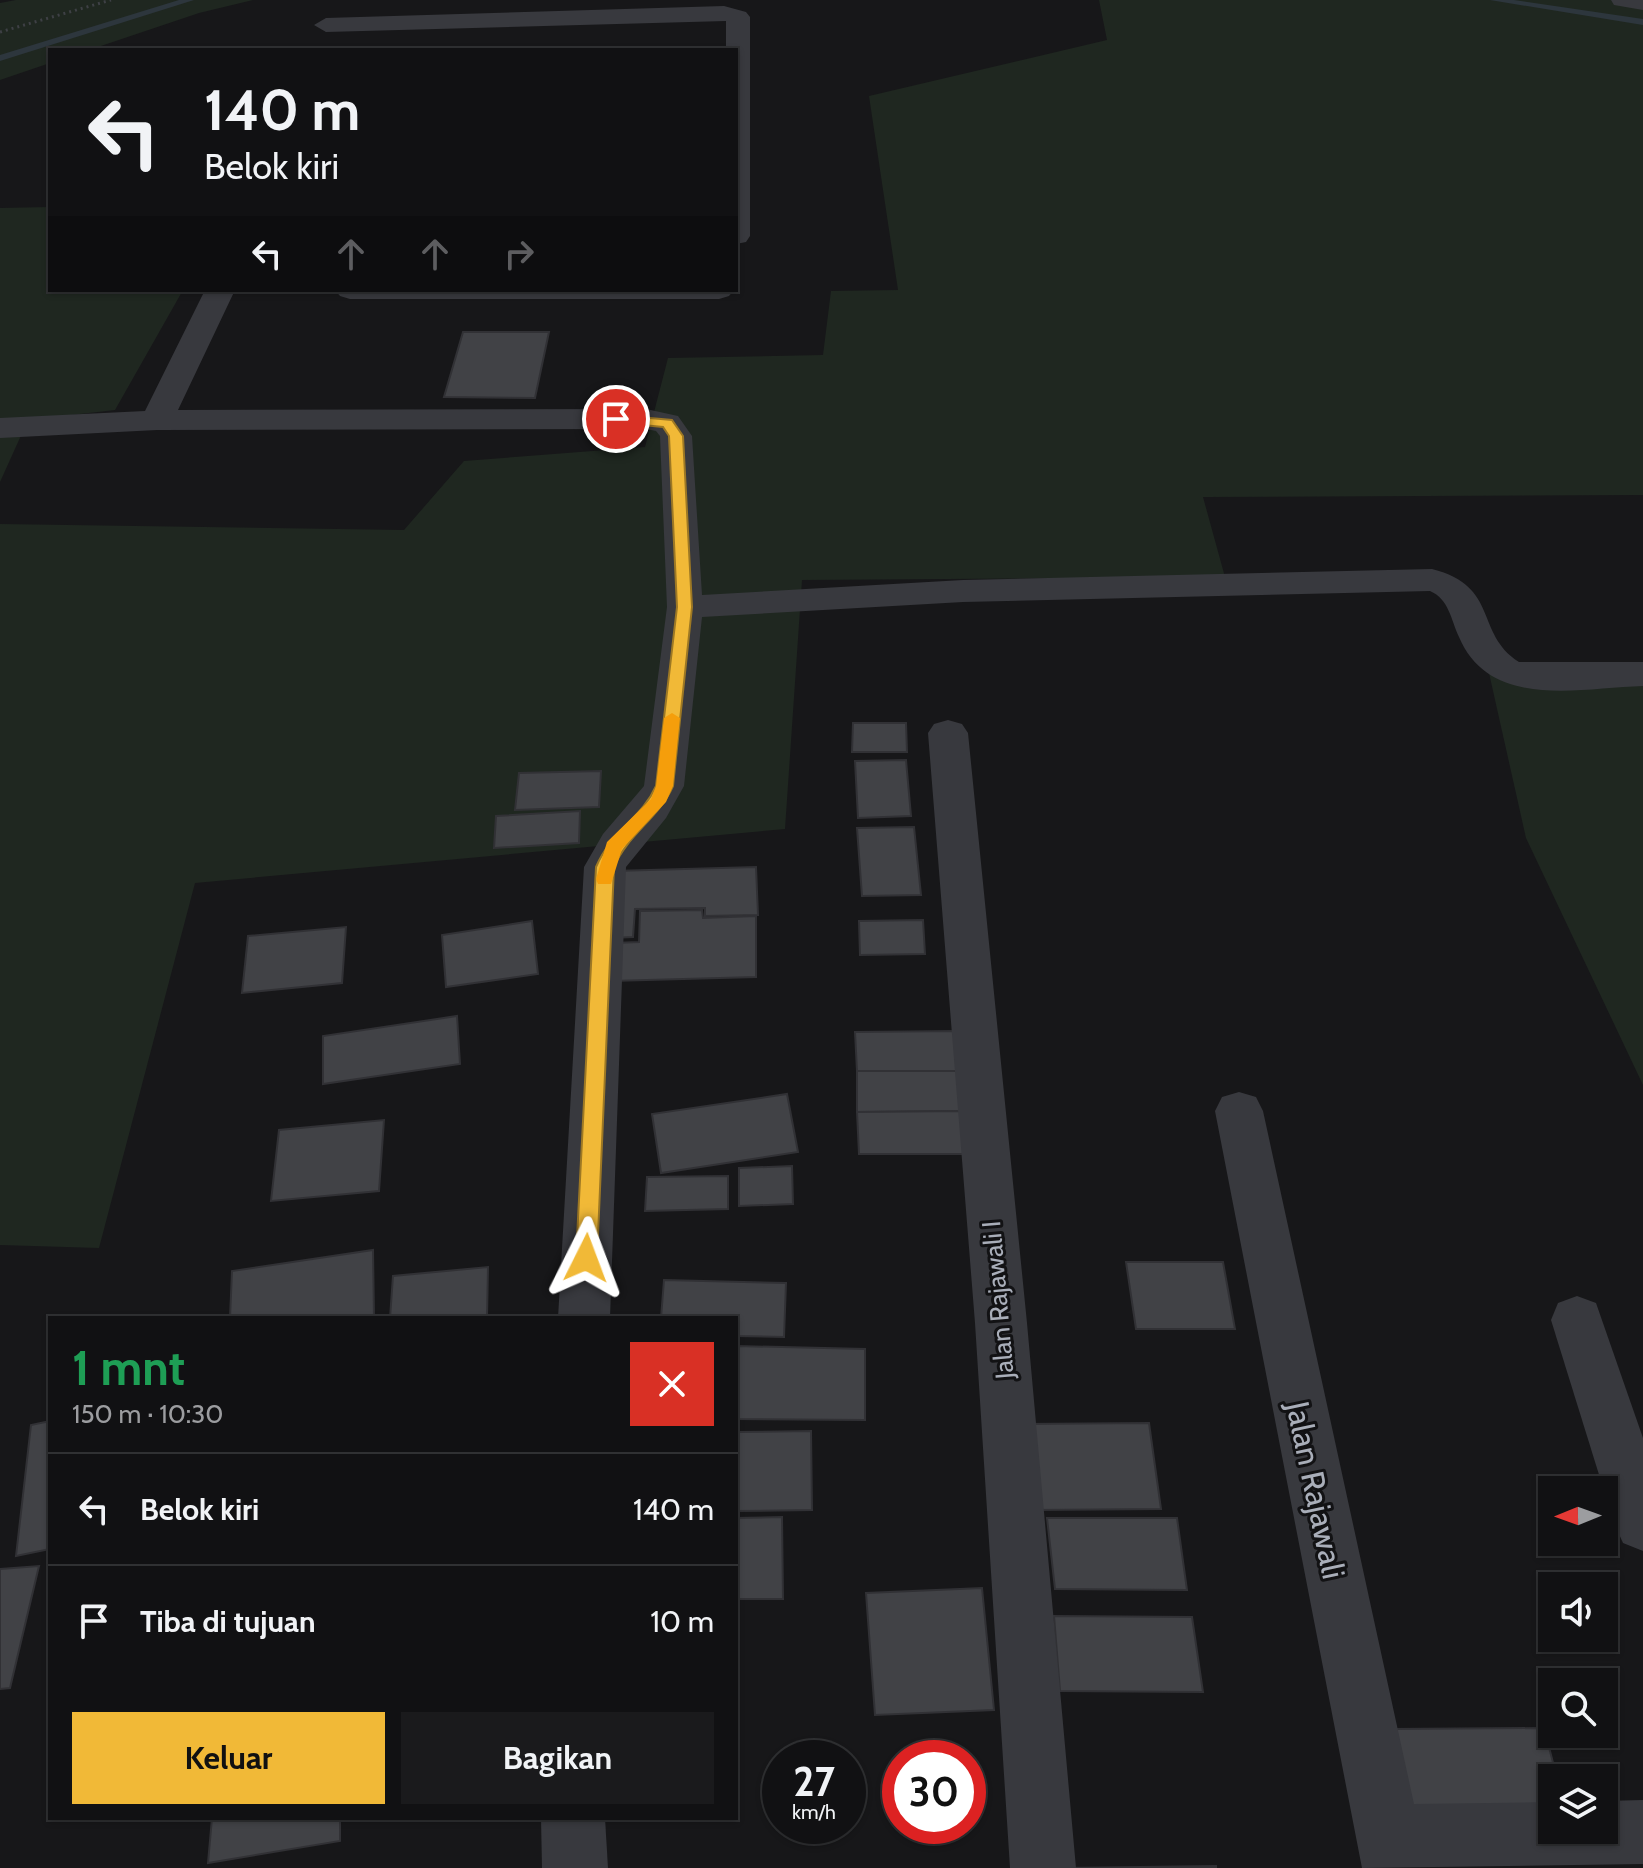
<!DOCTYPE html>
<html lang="id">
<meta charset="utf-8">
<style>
:root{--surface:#111113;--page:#1a1a1c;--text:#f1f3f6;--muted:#9c9da0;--line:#303133;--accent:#f1b937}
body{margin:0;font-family:Cabin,sans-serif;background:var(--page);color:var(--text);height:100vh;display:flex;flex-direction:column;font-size:30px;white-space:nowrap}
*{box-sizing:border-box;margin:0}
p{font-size:26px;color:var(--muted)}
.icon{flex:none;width:44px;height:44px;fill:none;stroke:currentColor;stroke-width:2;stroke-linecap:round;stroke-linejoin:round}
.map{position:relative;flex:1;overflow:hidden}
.drawer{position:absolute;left:48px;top:1316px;width:690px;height:504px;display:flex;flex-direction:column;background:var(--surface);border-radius:0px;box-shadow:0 2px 6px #0004,0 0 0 2px var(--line)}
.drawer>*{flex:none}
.guide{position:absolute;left:48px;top:48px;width:690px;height:244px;border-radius:0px;box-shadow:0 2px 6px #0004,0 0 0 2px var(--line);background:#111113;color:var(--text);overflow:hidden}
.needle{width:52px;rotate:269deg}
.tools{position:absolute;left:1538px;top:1476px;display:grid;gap:16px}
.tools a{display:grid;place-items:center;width:80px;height:80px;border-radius:0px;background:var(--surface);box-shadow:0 2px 6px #0004,0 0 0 2px var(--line);font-size:40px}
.speed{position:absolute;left:762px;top:1740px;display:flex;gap:16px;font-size:40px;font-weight:700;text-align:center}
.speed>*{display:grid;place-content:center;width:104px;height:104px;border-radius:50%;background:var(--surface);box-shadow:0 2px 6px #0004,0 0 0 2px var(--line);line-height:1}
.speed small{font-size:20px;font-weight:400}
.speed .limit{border:12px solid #d22;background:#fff;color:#111}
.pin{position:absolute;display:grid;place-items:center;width:68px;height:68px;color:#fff;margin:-34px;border:4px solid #fff;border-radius:50%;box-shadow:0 2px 8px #0007}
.me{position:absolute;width:88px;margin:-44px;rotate:3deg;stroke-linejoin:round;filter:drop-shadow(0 0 6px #0008)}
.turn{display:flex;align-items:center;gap:28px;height:168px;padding:0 24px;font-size:36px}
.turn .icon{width:104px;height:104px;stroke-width:2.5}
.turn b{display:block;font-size:56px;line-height:68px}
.lanes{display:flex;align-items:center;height:76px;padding:0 24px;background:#0003;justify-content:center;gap:40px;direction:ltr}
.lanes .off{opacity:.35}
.round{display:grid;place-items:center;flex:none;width:84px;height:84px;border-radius:0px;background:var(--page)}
.summary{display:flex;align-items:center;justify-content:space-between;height:136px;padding:0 24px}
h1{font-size:48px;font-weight:700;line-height:60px;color:#1e9e55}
.button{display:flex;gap:16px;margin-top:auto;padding:16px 24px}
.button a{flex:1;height:92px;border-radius:0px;background:var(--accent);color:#111;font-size:32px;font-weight:700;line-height:92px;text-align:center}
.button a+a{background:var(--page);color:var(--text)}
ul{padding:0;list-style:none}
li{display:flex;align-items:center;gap:24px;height:112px;padding:0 24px;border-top:2px solid var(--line)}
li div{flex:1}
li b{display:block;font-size:30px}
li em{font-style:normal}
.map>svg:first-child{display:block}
</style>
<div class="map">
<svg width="1643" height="1868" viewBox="0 0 1643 1868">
<rect width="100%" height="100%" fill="#171719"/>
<g fill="#1f2720">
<path d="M16 0H253L199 13 89 50H50V63L0 80V3Z"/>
<path d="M1099 0H1643V495L1203 497 1225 577 802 580 785 829 195 883 99 1248 0 1245V524L404 530 464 461 645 447 668 358 823 355 831 291 898 290 869 96 1107 40Z"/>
<path d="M50 207V290H183L115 410 28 420 0 482V208Z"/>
<path d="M1643 671V1085L1526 838 1489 673Z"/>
</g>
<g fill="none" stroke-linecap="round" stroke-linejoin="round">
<g fill="#2d363d" fill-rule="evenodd">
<path d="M179 0H194L0 61V55Z"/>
<path d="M1490 0H1514L1643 19V25Z"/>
</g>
</g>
<g fill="#414246" stroke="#313135" stroke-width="2">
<path d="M463 332H549L535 398 444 397Z"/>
<path d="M853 723H906L907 752H852Z"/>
<path d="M906 760 911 816 858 818 855 761Z"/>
<path d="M601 771 599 807 515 810 519 773Z"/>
<path d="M580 811 579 843 494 848 496 816Z"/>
<path d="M914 827 921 895 862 896 857 828Z"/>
<path d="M756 867 758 915 705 916V908L635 909 633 937 610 938 613 871Z"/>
<path d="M702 910 703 918 756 916V977L611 981 613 943 639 942 640 911Z"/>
<path d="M923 920 925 954 860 955 859 921Z"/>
<path d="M532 921 538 974 446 987 442 935Z"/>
<path d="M346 927 342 983 242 993 248 936Z"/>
<path d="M457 1016 460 1064 323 1084V1036Z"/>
<path d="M957 1031 960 1071H857L855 1032Z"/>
<path d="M857 1071H960L963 1111 857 1112Z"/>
<path d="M787 1094 798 1152 661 1173 652 1114Z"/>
<path d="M963 1111 966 1154H859L857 1112Z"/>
<path d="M384 1120 379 1191 271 1201 279 1130Z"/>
<path d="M792 1166 793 1204 739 1206V1168Z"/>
<path d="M728 1176V1209L645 1211 647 1177Z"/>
<path d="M373 1250 374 1318H230L232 1271Z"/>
<path d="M1126 1262H1223L1235 1329H1136Z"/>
<path d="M488 1267 487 1318H390L393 1276Z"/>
<path d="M664 1280 786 1283 784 1337 736 1336V1318H661Z"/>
<path d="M736 1346 865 1349V1420L736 1419Z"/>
<path d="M50 1421V1549L16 1556 31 1425Z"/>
<path d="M1149 1423 1161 1509 1033 1510 1024 1424Z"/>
<path d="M811 1431 812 1510 736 1511V1432Z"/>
<path d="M782 1517 783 1599H736V1518Z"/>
<path d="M1047 1518H1177L1187 1590 1055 1589Z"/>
<path d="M39 1566 10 1688 0 1689V1569Z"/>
<path d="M982 1588 994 1710 875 1715 866 1593Z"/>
<path d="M1054 1616 1192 1617 1203 1692 1060 1691Z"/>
<path d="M1544 1728 1557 1778H1552V1827H1413L1392 1729Z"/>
<path d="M212 1818H340V1841L208 1863Z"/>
<path d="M1216 1866V1868H1061Z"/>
</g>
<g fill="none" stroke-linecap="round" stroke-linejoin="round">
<path stroke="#3e4045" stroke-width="3" stroke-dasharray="2 4" stroke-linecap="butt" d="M0 32 111 0"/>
<g fill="#38393e" fill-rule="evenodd">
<path d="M1611 0H1643V10L1614 5Z"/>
<path d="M724 6 746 12 750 17V236L746 242 736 244V50H726V21L326 32 314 25 326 18Z"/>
<path d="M205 290H235L178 410 646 409 678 416 692 436 702 595 963 580 1432 569C1500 586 1474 633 1519 662H1643V686C1578 688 1490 710 1459 637 1451 620 1449 599 1430 591L963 602 702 617 684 786 666 818 626 867 610 1318H558L584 867 603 834 644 786 667 607 660 436 656 431 646 429 157 430 0 438V418L145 411Z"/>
<path d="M335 290H734L729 296 719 299H350L340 296Z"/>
<path d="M948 720 962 724 968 733 1027 1323 1076 1868H1010L975 1323 928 733 934 724Z"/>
<path d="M1239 1092 1256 1097 1263 1111 1414 1804 1552 1802V1830H1604V1801L1643 1800V1864L1362 1868 1215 1111 1222 1097Z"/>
<path d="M1577 1296 1596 1303 1643 1438V1551L1623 1543 1614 1523 1551 1320 1558 1303Z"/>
<path d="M541 1818H605L608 1868H542Z"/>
</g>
</g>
<path fill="#f1b937" stroke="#9d7824" stroke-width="2" d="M616 415 672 420 683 436 692 607 673 786C659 818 627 835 614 867L597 1258 594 1264H579L576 1258 596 867C612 830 642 818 656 786L677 607 669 436 663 427 611 422 609 419Z"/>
<path fill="#f59e0b" d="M672 713 680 718 673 786 666 802 622 849 611 884H598L596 879 607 842 651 799 656 786 664 718Z"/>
<g text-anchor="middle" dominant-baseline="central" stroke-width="6" stroke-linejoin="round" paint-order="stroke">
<g font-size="26" fill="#a9aeb9" stroke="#121214">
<text transform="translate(998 1300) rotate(-95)">Jalan Rajawali I</text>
</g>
<g font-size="32" fill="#a9aeb9" stroke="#121214">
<text transform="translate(1316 1490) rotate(78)">Jalan Rajawali</text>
</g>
</g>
</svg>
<div class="tools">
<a><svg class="needle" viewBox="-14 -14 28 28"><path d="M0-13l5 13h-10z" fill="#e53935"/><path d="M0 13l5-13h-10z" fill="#9c9da0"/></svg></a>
<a><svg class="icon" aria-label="sound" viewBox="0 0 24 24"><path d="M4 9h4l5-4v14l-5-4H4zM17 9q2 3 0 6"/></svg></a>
<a><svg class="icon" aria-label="search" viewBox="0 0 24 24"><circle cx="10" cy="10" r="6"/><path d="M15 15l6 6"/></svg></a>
<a><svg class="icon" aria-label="layers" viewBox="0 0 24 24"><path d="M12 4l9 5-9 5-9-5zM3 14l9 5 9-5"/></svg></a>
</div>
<div class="speed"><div>27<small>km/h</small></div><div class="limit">30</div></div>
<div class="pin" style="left:616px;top:419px;background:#d93025"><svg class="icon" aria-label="arrive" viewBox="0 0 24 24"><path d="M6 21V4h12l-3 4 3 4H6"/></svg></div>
<svg class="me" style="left:586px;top:1258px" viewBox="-20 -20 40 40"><path d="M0-17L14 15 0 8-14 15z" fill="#f1b937" stroke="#fff" stroke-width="4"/></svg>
<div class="guide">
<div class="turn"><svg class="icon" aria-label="left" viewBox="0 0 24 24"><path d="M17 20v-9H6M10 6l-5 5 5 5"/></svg><div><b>140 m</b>Belok kiri</div></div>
<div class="lanes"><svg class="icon" aria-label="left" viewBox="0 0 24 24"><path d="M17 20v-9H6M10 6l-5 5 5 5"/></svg><svg class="icon off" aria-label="ahead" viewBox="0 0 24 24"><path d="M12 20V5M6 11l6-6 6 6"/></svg><svg class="icon off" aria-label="ahead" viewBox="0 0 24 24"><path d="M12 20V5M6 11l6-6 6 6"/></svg><svg class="icon off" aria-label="right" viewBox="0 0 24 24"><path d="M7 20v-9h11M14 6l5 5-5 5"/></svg></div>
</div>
<section class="drawer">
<div class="summary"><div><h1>1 mnt</h1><p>150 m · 10:30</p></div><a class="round" style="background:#d93025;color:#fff"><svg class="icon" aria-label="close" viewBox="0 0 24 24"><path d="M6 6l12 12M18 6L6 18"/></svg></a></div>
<ul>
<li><svg class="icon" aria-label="left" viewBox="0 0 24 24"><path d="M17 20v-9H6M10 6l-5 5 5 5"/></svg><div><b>Belok kiri</b></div><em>140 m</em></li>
<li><svg class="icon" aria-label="arrive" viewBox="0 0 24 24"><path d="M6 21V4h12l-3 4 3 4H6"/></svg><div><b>Tiba di tujuan</b></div><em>10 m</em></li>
</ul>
<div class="button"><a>Keluar</a><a>Bagikan</a></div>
</section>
</div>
